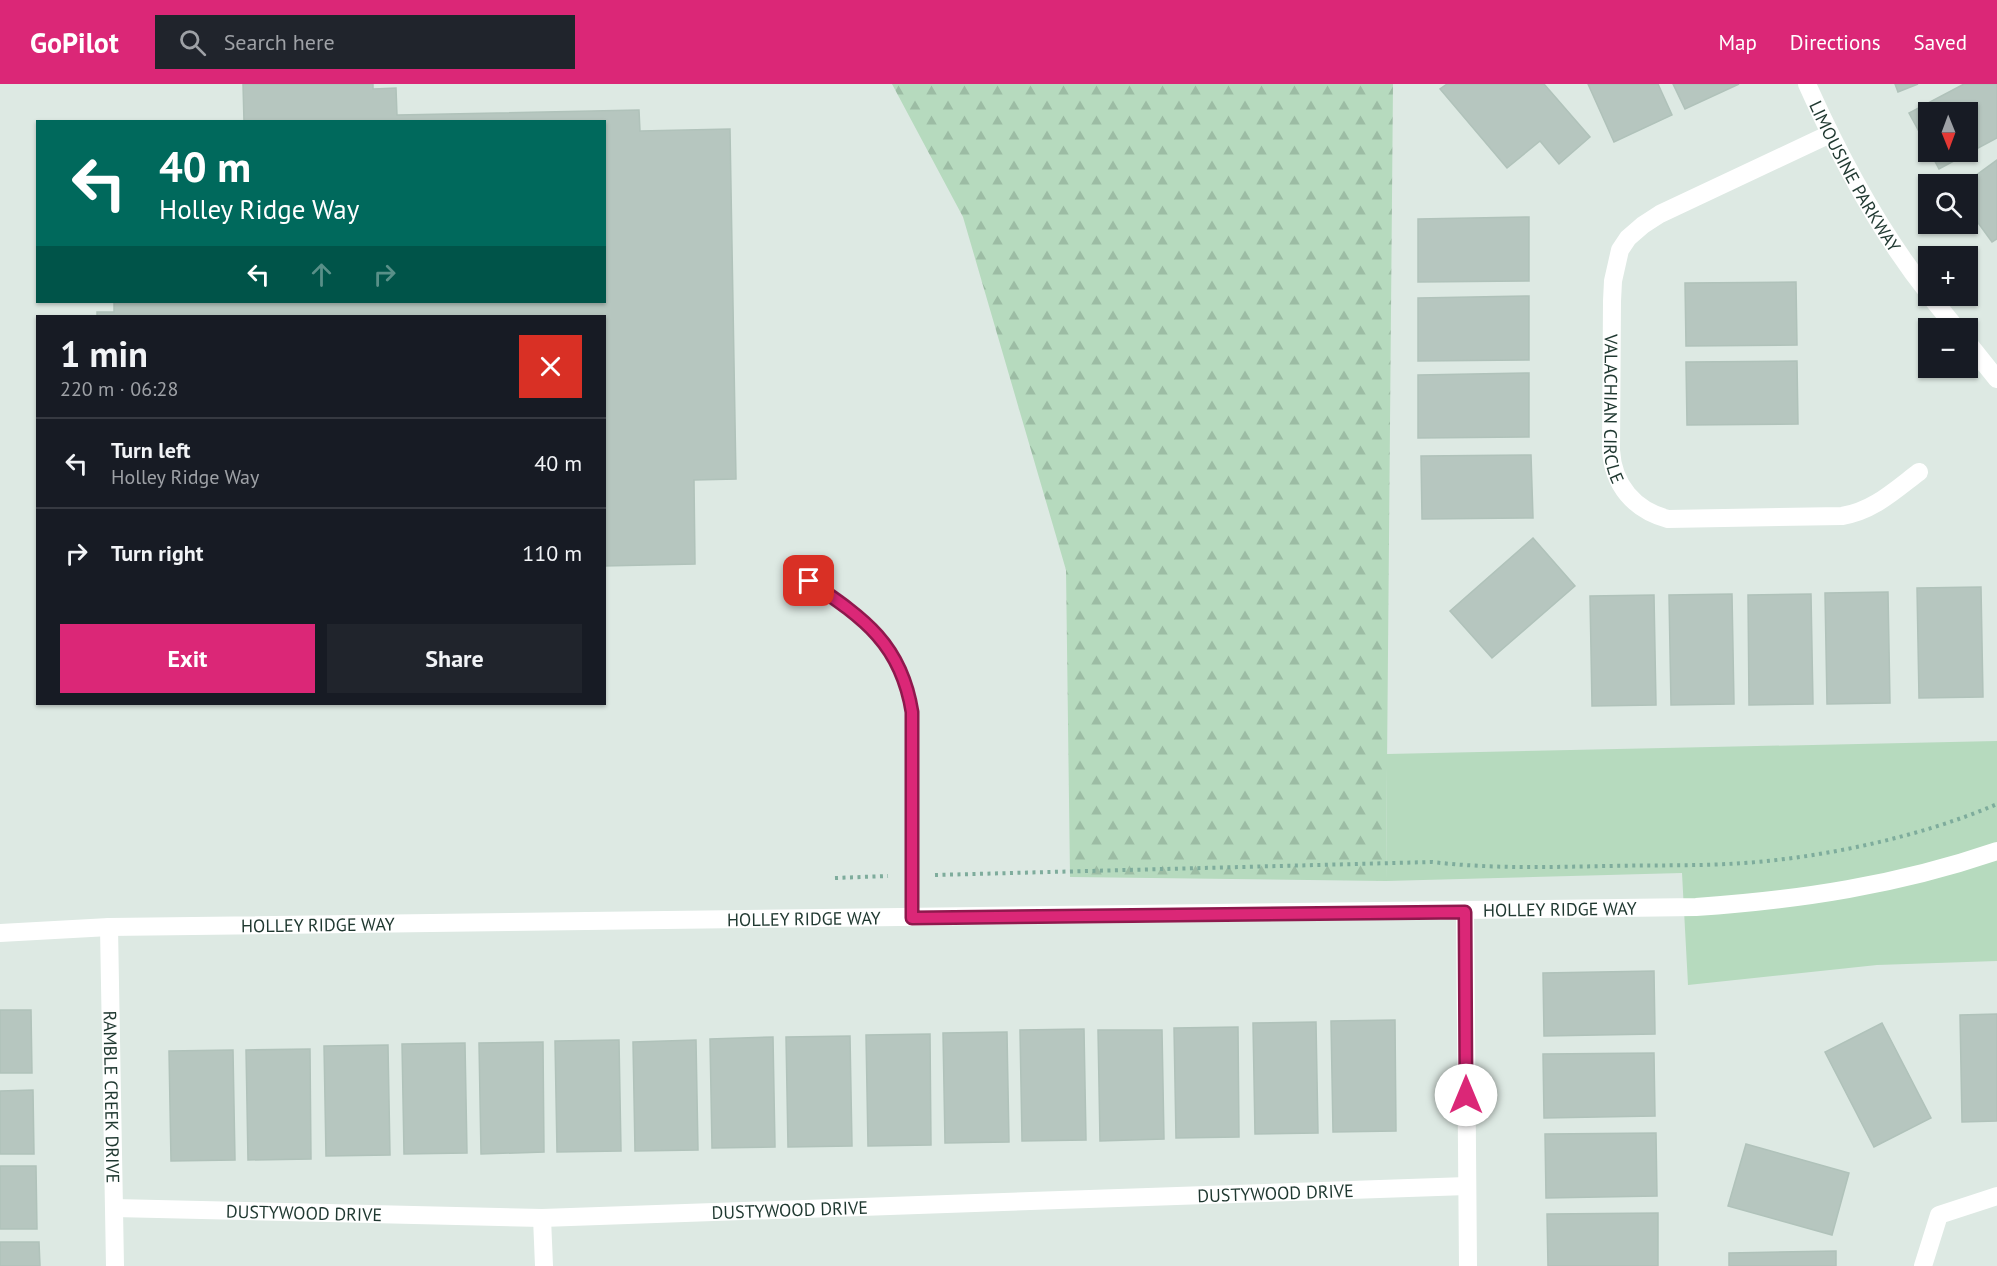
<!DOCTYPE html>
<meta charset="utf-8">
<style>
:root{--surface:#171b24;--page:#20242c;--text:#f1f3f6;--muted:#9ea1a6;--line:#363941;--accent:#db2777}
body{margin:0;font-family:"PT Sans",sans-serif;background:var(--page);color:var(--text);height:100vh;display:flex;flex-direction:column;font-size:22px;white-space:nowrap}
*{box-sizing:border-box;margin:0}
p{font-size:20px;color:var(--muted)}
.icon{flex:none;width:33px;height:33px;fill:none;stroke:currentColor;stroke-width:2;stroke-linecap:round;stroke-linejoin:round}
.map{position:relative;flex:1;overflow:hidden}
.sheet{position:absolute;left:36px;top:231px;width:570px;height:390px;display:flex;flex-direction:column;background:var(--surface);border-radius:0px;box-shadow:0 2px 4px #0004}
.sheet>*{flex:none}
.hud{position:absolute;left:36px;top:36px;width:570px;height:183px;border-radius:0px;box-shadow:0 2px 4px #0004;background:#00695c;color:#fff;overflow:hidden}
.needle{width:39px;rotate:179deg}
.fabs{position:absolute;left:1918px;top:18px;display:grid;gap:12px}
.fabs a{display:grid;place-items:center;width:60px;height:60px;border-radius:0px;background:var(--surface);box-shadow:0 2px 4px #0004;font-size:30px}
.pin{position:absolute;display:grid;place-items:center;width:51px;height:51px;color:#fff;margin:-26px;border-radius:12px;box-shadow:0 3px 9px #0006}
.me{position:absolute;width:66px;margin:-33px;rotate:0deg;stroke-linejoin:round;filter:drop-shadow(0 0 4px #0008)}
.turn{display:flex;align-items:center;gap:21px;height:126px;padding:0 24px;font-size:27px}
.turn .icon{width:78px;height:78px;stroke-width:2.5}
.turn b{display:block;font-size:42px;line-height:51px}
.lanes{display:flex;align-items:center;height:57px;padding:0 24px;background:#0003;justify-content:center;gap:30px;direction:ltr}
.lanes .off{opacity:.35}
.round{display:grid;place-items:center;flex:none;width:63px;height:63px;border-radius:0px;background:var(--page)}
.overview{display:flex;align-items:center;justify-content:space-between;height:102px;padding:0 24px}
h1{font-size:36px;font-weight:800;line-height:45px}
.primary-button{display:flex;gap:12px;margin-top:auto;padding:12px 24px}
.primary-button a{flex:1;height:69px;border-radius:0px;background:var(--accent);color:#fff;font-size:24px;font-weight:800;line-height:69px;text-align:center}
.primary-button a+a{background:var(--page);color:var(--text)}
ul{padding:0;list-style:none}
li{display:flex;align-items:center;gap:18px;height:90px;padding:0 24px;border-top:2px solid var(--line)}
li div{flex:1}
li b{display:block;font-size:22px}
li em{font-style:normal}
header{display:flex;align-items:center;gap:36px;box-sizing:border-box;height:84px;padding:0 30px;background:var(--accent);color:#fff}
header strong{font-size:28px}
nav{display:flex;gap:33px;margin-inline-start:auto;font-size:21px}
.search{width:420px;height:54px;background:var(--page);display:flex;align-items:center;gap:15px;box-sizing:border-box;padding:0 21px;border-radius:0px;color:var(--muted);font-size:22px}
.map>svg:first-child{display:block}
</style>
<header>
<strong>GoPilot</strong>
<div class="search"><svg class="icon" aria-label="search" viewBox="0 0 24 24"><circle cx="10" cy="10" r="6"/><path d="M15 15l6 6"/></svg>Search here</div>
<nav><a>Map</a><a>Directions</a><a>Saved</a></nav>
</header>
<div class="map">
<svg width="1997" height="1182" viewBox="0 0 1997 1182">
<defs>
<pattern id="forest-firs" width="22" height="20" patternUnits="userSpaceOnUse" patternTransform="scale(1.5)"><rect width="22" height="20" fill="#b6dabe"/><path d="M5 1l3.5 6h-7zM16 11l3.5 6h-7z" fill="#9cbca4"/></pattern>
</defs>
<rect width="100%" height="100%" fill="#dde9e3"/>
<path fill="#b6dabe" d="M1997 657V877L1877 881 1688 901 1682 789 1386 797 1387 670Z"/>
<path fill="url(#forest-firs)" d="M892 0H1393L1386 797 1070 793 1066 486 963 133Z"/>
<g fill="#b6c6bf" stroke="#b0c2ba" stroke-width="1.5">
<path d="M243 0H373V5L396 4 397 31 639 26 640 47 730 45 736 395 694 396 695 480 604 482V232H97V228H114V218H604V38H244Z"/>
<path d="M1447 0H1544L1590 53 1559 80 1540 57 1507 84 1440 5Z"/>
<path d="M1588 0H1658L1672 31 1614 58Z"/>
<path d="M1673 0H1739L1685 25Z"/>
<path d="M1895 0H1918L1898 8Z"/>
<path d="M1964 0H1997V54L1939 85 1930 68H1968V28H1929V66L1909 29Z"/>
<path d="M1997 76V155L1992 158 1968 125V100H1964Z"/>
<path d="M1529 133V197L1418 198V135Z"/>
<path d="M1796 198 1797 261 1686 262 1685 199Z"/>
<path d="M1529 212V276L1418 277V214Z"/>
<path d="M1797 277 1798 340 1687 341 1686 278Z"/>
<path d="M1529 289V353L1418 354V291Z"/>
<path d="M1531 371 1533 434 1422 435 1421 372Z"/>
<path d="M1533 454 1575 502 1492 574 1450 527Z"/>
<path d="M1981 503 1983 613 1919 614 1917 504Z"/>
<path d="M1888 508 1890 619 1827 620 1825 509Z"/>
<path d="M1732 510 1734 620 1671 621 1669 511Z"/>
<path d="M1811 510 1813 620 1749 621 1748 511Z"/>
<path d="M1654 511 1656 621 1592 622 1590 512Z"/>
<path d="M1654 887 1655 950 1544 952 1543 889Z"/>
<path d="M0 926H31L32 989H0Z"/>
<path d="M1997 930V1037L1962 1038 1960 931Z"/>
<path d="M1395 936 1396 1047 1333 1048 1331 937Z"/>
<path d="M1316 938 1318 1049 1255 1050 1253 939Z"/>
<path d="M1882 939 1931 1034 1874 1063 1825 968Z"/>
<path d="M1238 943 1239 1053 1176 1054 1174 944Z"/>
<path d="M1084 945 1086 1056 1022 1057 1020 946Z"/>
<path d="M1098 946H1162L1164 1055 1100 1057Z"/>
<path d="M1007 948 1009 1058 945 1059 943 949Z"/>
<path d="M930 950 931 1061 868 1062 866 951Z"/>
<path d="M850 952 852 1062 788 1063 786 953Z"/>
<path d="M773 953 775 1063 712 1064 710 955Z"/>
<path d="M619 956 621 1067 557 1068 555 957Z"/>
<path d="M696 956 698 1066 635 1067 633 958Z"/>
<path d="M543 958 544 1068 481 1070 479 959Z"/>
<path d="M465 959 467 1069 404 1070 402 960Z"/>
<path d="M388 961 390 1071 326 1072 324 962Z"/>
<path d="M310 965 311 1075 248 1076 246 966Z"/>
<path d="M233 966 235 1076 171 1077 169 967Z"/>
<path d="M1654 969 1655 1032 1544 1034 1543 970Z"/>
<path d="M33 1006 34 1070H0V1007Z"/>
<path d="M1656 1049 1657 1112 1546 1114 1545 1050Z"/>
<path d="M1746 1060 1849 1089 1832 1151 1728 1122Z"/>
<path d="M0 1082H36L37 1145H0Z"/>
<path d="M1658 1129V1182H1548L1547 1130Z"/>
<path d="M0 1158H39L40 1182H0Z"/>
<path d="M1836 1167V1182H1729V1169Z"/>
</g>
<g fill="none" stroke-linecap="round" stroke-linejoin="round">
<g stroke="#7eac9c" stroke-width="4" stroke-dasharray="3 4.5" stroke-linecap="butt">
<path d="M935 791 1432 778C1492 785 1550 783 1609 782 1649 781 1688 782 1727 780 1813 776 1919 754 1997 720"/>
<path d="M835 794 888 792"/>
</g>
<path stroke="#fff" stroke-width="14" d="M793 487C853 526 900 552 912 628V834"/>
<g stroke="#fff" stroke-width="18">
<path id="s1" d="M1807 0C1840 74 1879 147 1929 210"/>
<path id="s2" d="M1830 50 1660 130 1643 141 1628 154 1620 166 1613 197 1612 217 1611 366C1613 401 1634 426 1668 435L1842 432C1873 427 1894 407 1919 388"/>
<path d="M1930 212 1956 244"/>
<path d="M1968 259 1997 295"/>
<path d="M1465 827 1468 1182"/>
<path id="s3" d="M109 843 115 1182"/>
<path id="s4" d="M114 1124 542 1134 1467 1102"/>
<path d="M542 1134 544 1182"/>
<path d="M1923 1182 1939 1131 1997 1112"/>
</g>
<path stroke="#fff" stroke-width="18" id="s5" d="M0 849 109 843 1696 823C1799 816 1898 801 1997 767"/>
</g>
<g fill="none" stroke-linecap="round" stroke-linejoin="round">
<g stroke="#8e194d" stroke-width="15">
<path id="route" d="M809 497C863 534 901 559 912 628V834L1465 828 1466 1011"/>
</g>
<use href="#route" stroke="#db2777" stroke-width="10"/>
</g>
<g text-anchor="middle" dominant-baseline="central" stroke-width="5" stroke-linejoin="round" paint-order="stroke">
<g font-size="18" fill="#1f3830" stroke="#edf6f1">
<text stroke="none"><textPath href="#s1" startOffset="104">LIMOUSINE PARKWAY</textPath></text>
<text stroke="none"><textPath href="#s2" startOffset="402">VALACHIAN CIRCLE</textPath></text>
<text stroke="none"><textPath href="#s5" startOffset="1560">HOLLEY RIDGE WAY</textPath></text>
<text stroke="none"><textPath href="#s5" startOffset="804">HOLLEY RIDGE WAY</textPath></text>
<text stroke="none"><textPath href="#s5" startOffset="318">HOLLEY RIDGE WAY</textPath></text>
<text stroke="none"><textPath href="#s3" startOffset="170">RAMBLE CREEK DRIVE</textPath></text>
<text stroke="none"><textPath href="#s4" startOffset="1162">DUSTYWOOD DRIVE</textPath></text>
<text stroke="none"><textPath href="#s4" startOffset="676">DUSTYWOOD DRIVE</textPath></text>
<text stroke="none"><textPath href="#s4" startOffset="190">DUSTYWOOD DRIVE</textPath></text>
</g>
</g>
</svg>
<div class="fabs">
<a><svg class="needle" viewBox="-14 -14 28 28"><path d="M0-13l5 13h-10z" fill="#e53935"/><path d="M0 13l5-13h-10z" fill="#9ea1a6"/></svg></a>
<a><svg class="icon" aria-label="search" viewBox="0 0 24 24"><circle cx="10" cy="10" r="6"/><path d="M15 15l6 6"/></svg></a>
<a>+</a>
<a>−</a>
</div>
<div class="pin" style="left:809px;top:497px;background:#d93025"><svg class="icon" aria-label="arrive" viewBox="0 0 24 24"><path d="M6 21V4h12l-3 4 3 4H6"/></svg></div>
<svg class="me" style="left:1466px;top:1011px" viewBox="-20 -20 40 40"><circle r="19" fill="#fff"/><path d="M0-13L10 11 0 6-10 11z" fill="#db2777"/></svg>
<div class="hud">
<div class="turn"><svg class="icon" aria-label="left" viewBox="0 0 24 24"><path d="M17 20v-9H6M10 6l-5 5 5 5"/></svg><div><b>40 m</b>Holley Ridge Way</div></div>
<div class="lanes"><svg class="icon" aria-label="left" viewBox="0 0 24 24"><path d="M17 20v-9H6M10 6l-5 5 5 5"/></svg><svg class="icon off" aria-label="ahead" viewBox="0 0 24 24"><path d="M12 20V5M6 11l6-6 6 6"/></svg><svg class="icon off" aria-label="right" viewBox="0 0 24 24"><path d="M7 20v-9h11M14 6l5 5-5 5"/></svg></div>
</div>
<section class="sheet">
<div class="overview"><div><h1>1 min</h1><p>220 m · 06:28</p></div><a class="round" style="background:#d93025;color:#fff"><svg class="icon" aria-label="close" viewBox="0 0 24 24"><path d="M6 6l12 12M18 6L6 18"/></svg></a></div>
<ul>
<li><svg class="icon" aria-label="left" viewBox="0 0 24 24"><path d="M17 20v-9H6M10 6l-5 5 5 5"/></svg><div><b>Turn left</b><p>Holley Ridge Way</p></div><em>40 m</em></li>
<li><svg class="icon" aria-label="right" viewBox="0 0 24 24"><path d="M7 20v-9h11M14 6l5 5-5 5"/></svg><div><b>Turn right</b></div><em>110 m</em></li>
</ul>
<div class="primary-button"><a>Exit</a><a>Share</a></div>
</section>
</div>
